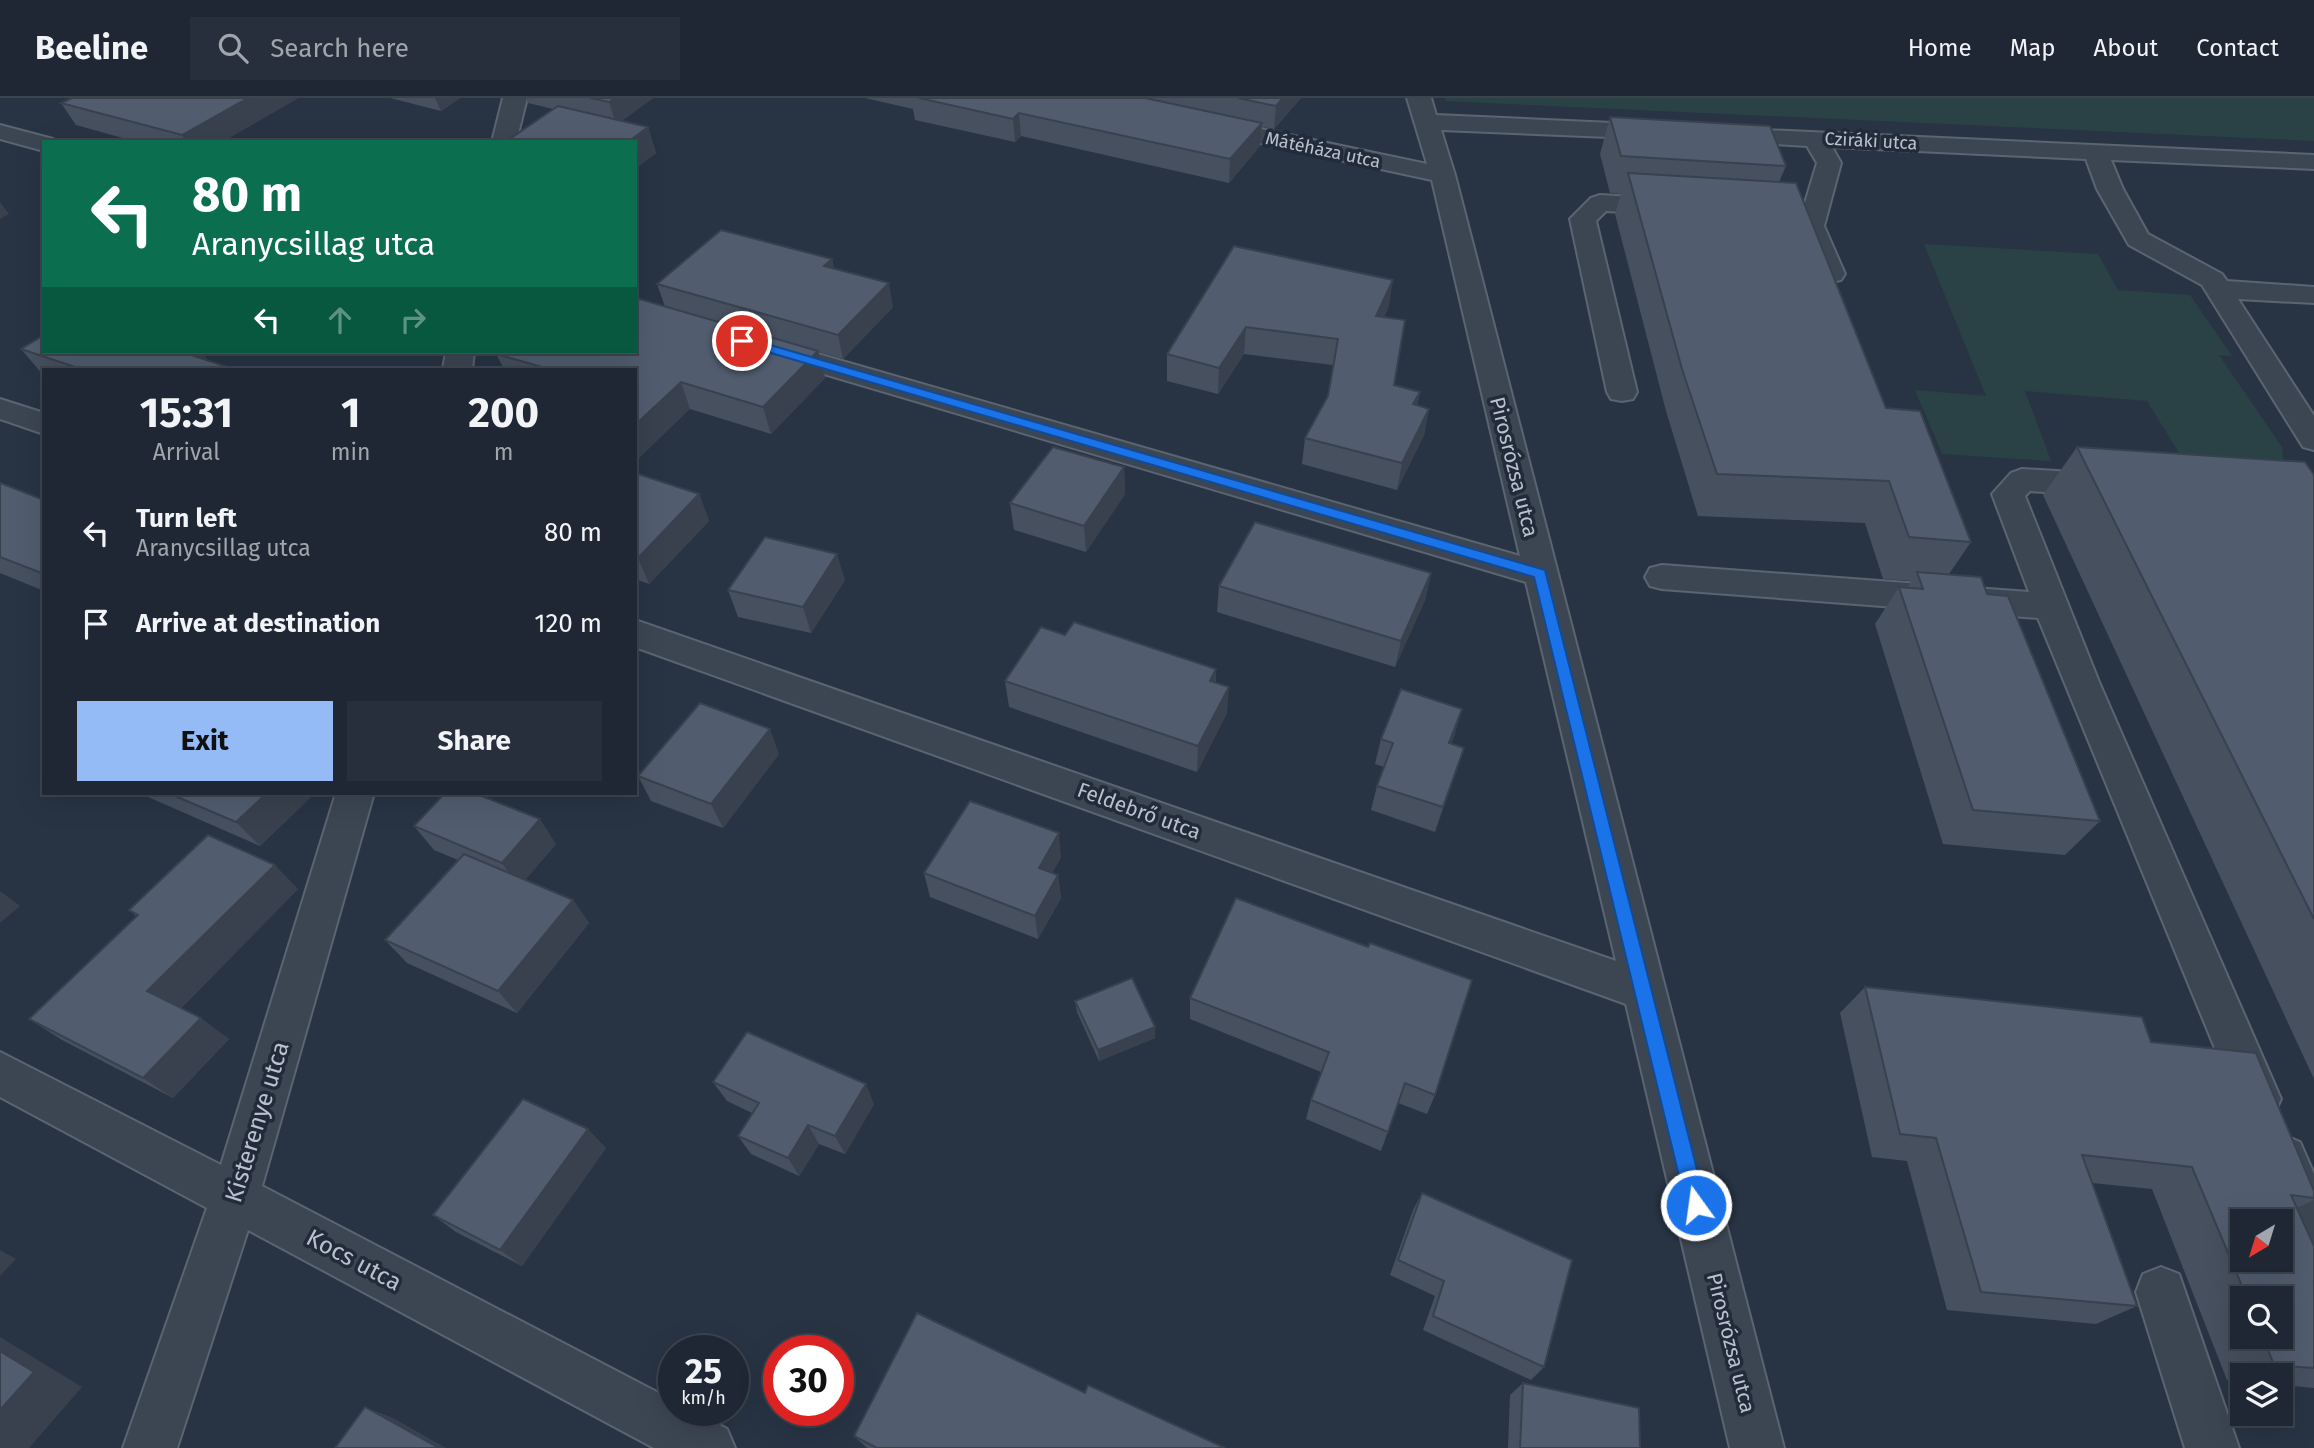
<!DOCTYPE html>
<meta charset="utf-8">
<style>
:root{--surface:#1e2733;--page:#262f3b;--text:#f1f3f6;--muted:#a1a5ac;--line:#3c444e;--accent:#95bbf7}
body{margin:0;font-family:"Fira Sans",sans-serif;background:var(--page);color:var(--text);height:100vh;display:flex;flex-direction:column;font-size:26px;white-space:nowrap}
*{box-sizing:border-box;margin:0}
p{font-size:23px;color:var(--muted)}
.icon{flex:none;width:38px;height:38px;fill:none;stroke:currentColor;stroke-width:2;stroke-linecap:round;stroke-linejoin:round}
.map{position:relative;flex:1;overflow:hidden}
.details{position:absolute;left:42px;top:270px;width:595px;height:427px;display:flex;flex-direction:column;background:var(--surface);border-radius:0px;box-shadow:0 7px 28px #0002,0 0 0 2px var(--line)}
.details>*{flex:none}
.banner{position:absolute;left:42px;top:42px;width:595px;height:214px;border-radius:0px;box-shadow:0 7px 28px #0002,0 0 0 2px var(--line);background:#0b6e4f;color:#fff;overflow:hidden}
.needle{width:46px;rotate:218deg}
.fabs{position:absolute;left:2230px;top:1111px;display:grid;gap:14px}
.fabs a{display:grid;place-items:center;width:63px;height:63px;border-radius:0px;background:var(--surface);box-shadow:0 7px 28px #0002,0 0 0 2px var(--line);font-size:35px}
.speed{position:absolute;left:658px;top:1237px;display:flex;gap:14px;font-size:35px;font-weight:700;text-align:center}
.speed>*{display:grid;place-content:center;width:91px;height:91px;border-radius:50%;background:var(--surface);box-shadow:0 7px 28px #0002,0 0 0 2px var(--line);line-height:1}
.speed small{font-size:18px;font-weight:400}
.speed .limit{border:10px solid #d22;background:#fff;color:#111}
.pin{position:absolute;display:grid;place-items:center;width:60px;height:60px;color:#fff;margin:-30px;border:4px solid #fff;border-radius:50%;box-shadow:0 2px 7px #0007}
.me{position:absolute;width:77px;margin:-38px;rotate:346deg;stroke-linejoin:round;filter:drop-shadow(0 0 5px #0008)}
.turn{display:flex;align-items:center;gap:24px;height:147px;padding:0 35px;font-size:32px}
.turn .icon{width:91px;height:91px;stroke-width:2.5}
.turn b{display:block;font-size:49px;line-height:60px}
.lanes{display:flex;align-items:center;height:66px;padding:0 35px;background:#0003;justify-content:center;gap:35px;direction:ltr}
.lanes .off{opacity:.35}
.eta{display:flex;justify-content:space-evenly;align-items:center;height:119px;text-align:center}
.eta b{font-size:42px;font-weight:700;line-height:49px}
.primary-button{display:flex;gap:14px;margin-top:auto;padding:14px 35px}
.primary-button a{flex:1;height:80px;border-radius:0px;background:var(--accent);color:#111;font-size:28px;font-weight:700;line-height:80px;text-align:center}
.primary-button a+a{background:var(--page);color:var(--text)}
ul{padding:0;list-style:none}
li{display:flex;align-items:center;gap:21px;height:91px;padding:0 35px}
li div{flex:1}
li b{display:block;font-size:26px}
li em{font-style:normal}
header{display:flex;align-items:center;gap:42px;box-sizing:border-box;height:98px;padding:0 35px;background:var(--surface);border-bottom:2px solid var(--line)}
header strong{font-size:33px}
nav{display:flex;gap:38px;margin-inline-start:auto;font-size:24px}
.search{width:490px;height:63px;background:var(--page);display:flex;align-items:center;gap:18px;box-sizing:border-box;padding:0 24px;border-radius:0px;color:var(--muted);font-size:26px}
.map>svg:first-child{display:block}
</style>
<header>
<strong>Beeline</strong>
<div class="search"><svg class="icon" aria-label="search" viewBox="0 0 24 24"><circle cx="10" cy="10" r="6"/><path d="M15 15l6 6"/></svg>Search here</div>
<nav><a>Home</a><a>Map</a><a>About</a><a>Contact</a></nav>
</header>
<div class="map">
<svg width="2314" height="1350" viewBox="0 0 2314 1350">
<rect width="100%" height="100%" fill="#283444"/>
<g fill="#2a4245">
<path d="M1445 0H2314V43L1445 3Z"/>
<path d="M1924 146 2098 156 2118 192 2190 197 2232 258 2219 257 2282 349 2285 376 2189 371 2147 303 2025 293 2051 363 1942 356 1915 292 1986 298Z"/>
</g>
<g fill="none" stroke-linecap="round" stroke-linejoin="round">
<g stroke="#5b6471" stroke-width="4">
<g id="minor">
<path d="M503 0H527L516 44H492Z"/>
<path d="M1407 0H1431L1436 17 1657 27 1665 29 1669 34 1665 39 1657 41 1441 32 1455 77 1784 1350H1730L1626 906 635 549V522L1616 863 1526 484 763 258 759 252 763 246 773 243 783 246 1520 458 1432 82 1209 34 1201 32 1197 27 1201 22 1209 20 1427 66Z"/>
<path d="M0 27 53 41 55 44H44V53L0 41Z"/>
<path d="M1721 30 2314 57V71L2111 62 2123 91 2148 136 2222 176 2227 183 2314 189V205L2238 201 2314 318V352L2303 349 2202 187 2129 147 2097 91 2086 61 1832 49 1841 65 1824 128 1845 176 1841 182 1831 184 1821 182 1817 176 1798 128 1817 65 1807 48 1713 42 1709 37 1713 32Z"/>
<path d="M1600 97 1669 101 1678 104 1682 109 1678 114 1669 117 1606 113 1596 123 1637 294 1633 301 1622 303 1611 301 1607 294 1570 121 1591 100Z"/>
<path d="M446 254H474L472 271H443Z"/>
<path d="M0 301 44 315V336L0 321Z"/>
<path d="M2022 371 2106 376 2117 380 2122 387 2117 394 2106 398 2030 393 2025 398 2099 584 2281 1001 2274 1016 2258 1023 2242 1016 2038 520 1662 491 1650 488 1645 479 1650 470 1662 467 2029 494 1992 396 2011 375Z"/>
<path d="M336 695H374L262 1088 674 1303V1312H692L727 1331 735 1350H654L248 1132 177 1350H123L207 1110 0 999V954L221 1067Z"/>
<path d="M2283 1037 2300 1044 2314 1076V1156L2297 1149 2259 1060 2266 1044Z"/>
<path d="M2161 1169 2179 1176 2239 1350H2185L2136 1194 2143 1176Z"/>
</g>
</g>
<use href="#minor" fill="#3c4653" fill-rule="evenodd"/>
</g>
<g fill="#46505f" fill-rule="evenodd">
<path d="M72 0H298L222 44H137L76 27 61 5Z"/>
<path d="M390 0H460L441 13Z"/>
<path d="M526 0H653L621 23 648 29 656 55 635 71V44L553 11 528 5Z"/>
<path d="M865 0H1301L1274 31 1262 29 1260 48 1229 85 1021 38 1015 44 915 22 913 11Z"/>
<path d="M1610 19 1786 68 1779 84 1886 310 1971 444 1949 476 1987 496 2100 723 2065 757 1943 746 1875 526 1899 489 1907 490 1912 483 1883 481 1865 425 1698 418 1666 313 1615 116 1621 96 1610 95 1600 56Z"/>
<path d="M1234 148 1389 208 1384 219 1394 287 1420 294 1417 307 1429 311 1424 337 1397 392 1302 366 1305 340 1328 298 1333 267 1244 256 1218 296 1167 283V256Z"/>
<path d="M832 161 834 171 893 209 843 261 819 254 825 280 771 336 690 311 635 271H504L496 256 635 254 665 209 657 186Z"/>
<path d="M21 251 202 254 208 263 234 271H44V278Z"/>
<path d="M2077 349 2314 377V981L2043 397Z"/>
<path d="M1124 369 1125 396 1086 454 1014 432 1010 405Z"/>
<path d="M635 375 699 396 709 423 649 486 635 481Z"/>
<path d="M0 385 44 402V493L0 475Z"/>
<path d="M1431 475 1425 502 1395 569 1217 514 1219 488Z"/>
<path d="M845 482 811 535 738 519 728 492Z"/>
<path d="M1065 537 1216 571V584L1227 615 1197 674 1009 609 1005 583Z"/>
<path d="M1455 636 1451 646 1464 650 1435 734 1371 712 1377 688 1384 669 1375 666 1381 641Z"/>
<path d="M779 656 723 730 651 703 638 678Z"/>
<path d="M143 695H315L260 748 148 699Z"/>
<path d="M414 728 556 746 525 782 573 802 589 825 517 915 407 865 385 842 458 762 434 752Z"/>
<path d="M1061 759 1052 775 1058 777 1061 800 1038 841 930 799 924 775Z"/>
<path d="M298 791 181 910 229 941 173 1000 62 942 29 921 136 818 129 812Z"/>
<path d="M1865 889 2151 944 2314 1093V1102L2296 1110 2314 1148V1290L2280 1287V1278H2242V1284L2227 1282 2152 1091 2092 1085 2137 1208 2096 1226 1947 1212 1907 1063 1872 1059 1840 915ZM2242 1200H2280V1239H2242Z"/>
<path d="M1190 900 1435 997 1427 1016 1398 1005 1381 1053 1306 1021 1311 1002 1321 974 1190 921Z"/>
<path d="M1075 903 1155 940 1099 963 1077 914Z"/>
<path d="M713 984 874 1006 845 1056 819 1046 799 1078 751 1056 738 1038 752 1015 727 1003Z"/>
<path d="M606 1050 522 1168 456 1134 433 1117Z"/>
<path d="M1422 1095 1544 1269 1531 1282 1423 1232 1435 1198 1390 1177 1413 1112Z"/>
<path d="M1523 1285 1640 1350H1508L1510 1297Z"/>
<path d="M1085 1295 1225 1350H867L854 1338Z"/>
</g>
<g fill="#39414e">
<path d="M248 0H298L222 44H186L182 37Z"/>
<path d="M435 0H460L441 13Z"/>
<path d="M615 0H653L616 26 609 4Z"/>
<path d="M1283 0H1301L1274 31 1276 8Z"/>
<path d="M1019 15 1021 38 1015 44 1013 21Z"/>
<path d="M1262 25 1260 48 1229 85 1230 61Z"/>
<path d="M648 29 656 55 635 71V44H628Z"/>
<path d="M0 104 9 116 0 121Z"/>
<path d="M832 161 837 185 824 168Z"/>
<path d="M1393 182 1389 208 1372 245 1376 218Z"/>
<path d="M889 185 893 209 843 261 838 237Z"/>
<path d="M1246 229 1244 256 1218 296 1219 270Z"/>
<path d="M818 253 825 280 771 336 763 309Z"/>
<path d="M182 254H202L214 271Z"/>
<path d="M681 284 690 311 635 364V327Z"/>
<path d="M1420 294 1415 321 1413 306Z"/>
<path d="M1429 311 1424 337 1397 392 1402 365Z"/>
<path d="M1124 369 1125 396 1086 454 1084 428Z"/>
<path d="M699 396 709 423 649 486 638 460Z"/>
<path d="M837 456 845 482 811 535 803 509Z"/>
<path d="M1431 475 1425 502 1395 569 1401 543Z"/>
<path d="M1216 571 1215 597 1210 583Z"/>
<path d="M1229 589 1227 615 1197 674 1198 648Z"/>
<path d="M1462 611 1455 636 1442 670 1449 645Z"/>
<path d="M770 631 779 656 723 730 711 706Z"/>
<path d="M1464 650 1456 675 1435 734 1443 709Z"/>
<path d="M267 695H315L260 748 236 724Z"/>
<path d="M540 721 556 746 519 789 502 765Z"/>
<path d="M1059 735 1061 759 1042 793 1039 770Z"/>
<path d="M275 767 298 791 177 915 147 893Z"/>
<path d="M1058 777 1061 800 1038 841 1035 818Z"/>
<path d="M0 793 20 808 0 825Z"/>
<path d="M573 802 589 825 517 915 498 893Z"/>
<path d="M201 920 229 941 173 1000 143 980Z"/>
<path d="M1155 929V940L1099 963 1098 952Z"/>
<path d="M866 986 874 1006 845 1056 835 1038Z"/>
<path d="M808 1027 819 1046 799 1078 788 1060Z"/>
<path d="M588 1031 606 1050 522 1168 500 1152Z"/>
<path d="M0 1152 16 1161 0 1178Z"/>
<path d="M0 1239 82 1289 29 1350H0Z"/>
<path d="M365 1309 393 1320 446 1350H439Z"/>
</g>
<g fill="#515d6f" stroke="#39414e" stroke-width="2" fill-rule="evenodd">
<path d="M72 0H248L182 37 61 5Z"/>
<path d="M590 0H615L609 4Z"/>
<path d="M919 0H1145L1262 25 1230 61 1019 15 1013 21Z"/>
<path d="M1238 0H1283L1276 8Z"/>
<path d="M558 8 648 29 628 44H505Z"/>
<path d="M1610 19 1770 28 1786 68 1621 58Z"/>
<path d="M1628 75 1796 85 1886 310 1920 313 1971 444 1909 439 1889 383 1717 376 1682 271Z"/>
<path d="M721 132 832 161 824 168 889 185 838 237 657 186Z"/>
<path d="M1234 148 1393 182 1376 218 1405 222 1394 287 1420 294 1413 306 1429 311 1402 365 1305 340 1328 298 1338 241 1246 229 1219 270 1167 256Z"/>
<path d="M636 200 818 253 763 309 681 284 635 327V271H549L496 256 498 254H635V201Z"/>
<path d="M44 237V254H182L234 271H81L21 251Z"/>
<path d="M1053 349 1124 369 1084 428 1010 405Z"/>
<path d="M2077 349 2305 364 2314 377V821Z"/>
<path d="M635 375 699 396 638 460 635 459Z"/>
<path d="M0 385 44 402V476L0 459Z"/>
<path d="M1255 424 1431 475 1401 543 1219 488Z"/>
<path d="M765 439 837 456 803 509 728 492Z"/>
<path d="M1917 474 1981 479 1987 496 2008 498 2100 723 1973 712 1899 489 1923 491Z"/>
<path d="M1074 524 1216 571 1210 583 1229 589 1198 648 1005 583 1041 529 1065 537Z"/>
<path d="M1401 591 1462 611 1449 645 1464 650 1443 709 1377 688 1393 645 1381 641Z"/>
<path d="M700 605 770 631 711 706 638 678Z"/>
<path d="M168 695H267L236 724Z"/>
<path d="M445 695H474L540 721 502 765 414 728Z"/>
<path d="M970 703 1059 735 1039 770 1058 777 1035 818 924 775Z"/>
<path d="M208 737 275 767 147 893 201 920 143 980 29 921 138 817 129 812Z"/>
<path d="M464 756 573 802 498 893 385 842Z"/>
<path d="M1236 800 1368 849 1370 845 1472 882 1435 997 1405 985 1388 1034 1311 1002 1329 954 1190 900Z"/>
<path d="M1132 880 1155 929 1098 952 1075 903Z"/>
<path d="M1865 889 2142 919 2151 944 2256 955 2314 1093V1100L2291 1097 2314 1148V1270L2274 1267 2263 1239H2280V1200H2247L2192 1069 2082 1057 2137 1208 1981 1194 1936 1040 1900 1036ZM2242 1124H2280V1162H2242Z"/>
<path d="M747 934 866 986 835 1038 808 1027 788 1060 738 1038 759 1005 713 984Z"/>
<path d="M523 1001 588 1031 500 1152 433 1117Z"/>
<path d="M1422 1095 1572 1162 1544 1269 1433 1218 1444 1183 1398 1162Z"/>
<path d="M917 1215 1085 1295 1088 1287 1225 1350H877L854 1338Z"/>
<path d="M0 1253 34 1274 0 1312Z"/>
<path d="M1523 1285 1639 1310 1640 1350H1520Z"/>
<path d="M365 1309 439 1350H335Z"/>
</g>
<path fill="#1a73e8" stroke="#114b97" stroke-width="2" d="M737 240H746L1545 472 1706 1107 1703 1114 1696 1117 1689 1114 1686 1107 1534 479 737 245Z"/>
<g text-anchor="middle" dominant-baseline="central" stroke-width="7" stroke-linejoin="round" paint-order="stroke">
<g font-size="18" fill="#bac1cd" stroke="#212b39">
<text transform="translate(1871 43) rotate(3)">Cziráki utca</text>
<text transform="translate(1323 52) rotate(12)">Mátéháza utca</text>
</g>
<g font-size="21" fill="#bac1cd" stroke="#212b39">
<text transform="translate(1514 369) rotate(76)">Pirosrózsa utca</text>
<text transform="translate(1139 713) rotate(20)">Feldebrő utca</text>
<text transform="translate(1731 1245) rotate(76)">Pirosrózsa utca</text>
</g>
<g font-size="24" fill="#bac1cd" stroke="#212b39">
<text transform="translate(257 1024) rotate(-73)">Kisterenye utca</text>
<text transform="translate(354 1162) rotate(28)">Kocs utca</text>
</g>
</g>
</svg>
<div class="fabs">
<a><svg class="needle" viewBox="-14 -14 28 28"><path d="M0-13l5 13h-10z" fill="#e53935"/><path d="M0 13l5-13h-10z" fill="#a1a5ac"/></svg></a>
<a><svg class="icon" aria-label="search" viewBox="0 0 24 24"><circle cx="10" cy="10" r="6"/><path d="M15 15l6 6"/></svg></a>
<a><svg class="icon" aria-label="layers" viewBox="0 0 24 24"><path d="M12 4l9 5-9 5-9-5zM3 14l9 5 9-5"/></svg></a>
</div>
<div class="speed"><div>25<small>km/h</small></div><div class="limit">30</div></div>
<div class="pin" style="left:742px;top:243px;background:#d93025"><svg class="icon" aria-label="arrive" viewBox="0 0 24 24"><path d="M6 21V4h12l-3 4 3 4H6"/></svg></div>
<svg class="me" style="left:1696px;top:1107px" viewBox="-20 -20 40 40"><circle r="17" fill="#1a73e8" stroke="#fff" stroke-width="3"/><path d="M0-11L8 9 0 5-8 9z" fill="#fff"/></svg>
<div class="banner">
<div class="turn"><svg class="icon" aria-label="left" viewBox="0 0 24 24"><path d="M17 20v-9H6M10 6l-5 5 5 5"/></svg><div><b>80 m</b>Aranycsillag utca</div></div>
<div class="lanes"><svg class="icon" aria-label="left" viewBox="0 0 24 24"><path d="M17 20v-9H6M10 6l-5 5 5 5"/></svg><svg class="icon off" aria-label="ahead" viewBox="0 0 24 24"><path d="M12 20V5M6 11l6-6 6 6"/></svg><svg class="icon off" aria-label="right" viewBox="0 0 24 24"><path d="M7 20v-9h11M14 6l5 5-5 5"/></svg></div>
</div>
<section class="details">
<div class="eta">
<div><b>15:31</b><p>Arrival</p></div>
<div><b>1</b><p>min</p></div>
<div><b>200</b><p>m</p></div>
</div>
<ul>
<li><svg class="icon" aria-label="left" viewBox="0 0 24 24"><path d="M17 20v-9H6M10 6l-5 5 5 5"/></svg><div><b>Turn left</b><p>Aranycsillag utca</p></div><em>80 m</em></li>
<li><svg class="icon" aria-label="arrive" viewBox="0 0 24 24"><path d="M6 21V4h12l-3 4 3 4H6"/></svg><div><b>Arrive at destination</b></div><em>120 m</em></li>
</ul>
<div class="primary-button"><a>Exit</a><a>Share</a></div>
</section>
</div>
